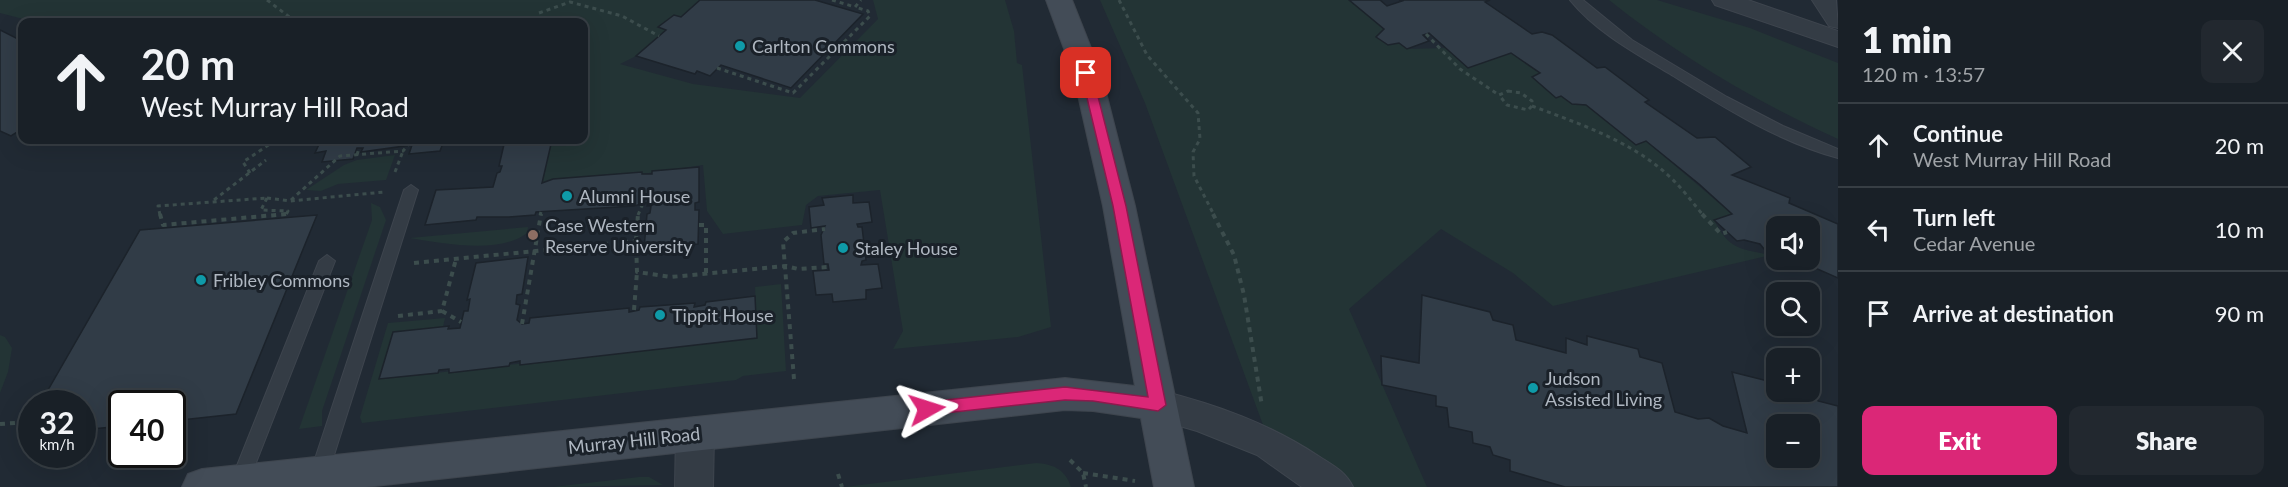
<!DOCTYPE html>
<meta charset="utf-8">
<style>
:root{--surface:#192027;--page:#22282f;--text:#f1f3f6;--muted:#9fa3a7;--line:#373e44;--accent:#db2777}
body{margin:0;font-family:Lato,sans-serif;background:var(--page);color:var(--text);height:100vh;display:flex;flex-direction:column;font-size:22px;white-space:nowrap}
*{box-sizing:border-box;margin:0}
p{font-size:20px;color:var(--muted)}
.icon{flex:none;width:33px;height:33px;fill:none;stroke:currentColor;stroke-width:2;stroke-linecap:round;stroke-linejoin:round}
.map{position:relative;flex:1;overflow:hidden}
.side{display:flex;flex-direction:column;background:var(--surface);width:450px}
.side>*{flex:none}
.hud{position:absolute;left:18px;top:18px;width:570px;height:126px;border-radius:12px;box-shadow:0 6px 24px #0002,0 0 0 2px var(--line);background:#192027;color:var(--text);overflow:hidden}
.fabs{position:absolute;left:1766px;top:216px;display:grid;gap:12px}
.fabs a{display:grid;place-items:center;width:54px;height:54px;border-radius:12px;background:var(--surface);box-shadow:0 6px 24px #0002,0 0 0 2px var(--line);font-size:30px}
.speed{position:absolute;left:18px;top:390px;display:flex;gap:12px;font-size:30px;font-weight:700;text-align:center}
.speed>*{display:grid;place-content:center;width:78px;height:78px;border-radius:50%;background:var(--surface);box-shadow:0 6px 24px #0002,0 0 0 2px var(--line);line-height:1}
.speed small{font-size:15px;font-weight:400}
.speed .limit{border:3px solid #111;border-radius:9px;background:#fff;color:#111}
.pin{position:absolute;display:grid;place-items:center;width:51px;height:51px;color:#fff;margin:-26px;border-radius:12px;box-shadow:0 3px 9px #0006}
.me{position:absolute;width:66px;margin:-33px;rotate:84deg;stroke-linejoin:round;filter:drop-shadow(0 0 4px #0008)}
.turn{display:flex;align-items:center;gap:21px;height:126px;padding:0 24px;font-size:27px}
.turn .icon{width:78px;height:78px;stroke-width:2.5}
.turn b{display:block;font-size:42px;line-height:51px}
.round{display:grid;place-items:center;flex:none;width:63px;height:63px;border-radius:12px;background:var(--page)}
.headline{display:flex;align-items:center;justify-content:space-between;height:102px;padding:0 24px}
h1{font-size:36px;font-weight:800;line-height:45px}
.button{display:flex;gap:12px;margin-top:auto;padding:12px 24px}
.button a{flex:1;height:69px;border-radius:12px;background:var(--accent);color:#fff;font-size:24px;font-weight:800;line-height:69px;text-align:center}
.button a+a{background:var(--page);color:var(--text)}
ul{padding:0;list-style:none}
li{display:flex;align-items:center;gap:18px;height:84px;padding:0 24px;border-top:2px solid var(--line)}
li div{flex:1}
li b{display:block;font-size:22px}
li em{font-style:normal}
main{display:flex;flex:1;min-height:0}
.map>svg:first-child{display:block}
</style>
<main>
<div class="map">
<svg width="1838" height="487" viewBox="0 0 1838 487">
<rect width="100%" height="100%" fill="#212a34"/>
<g fill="#233435">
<path d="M0 0H702L636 56 620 64 693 84 800 98 878 19 873 0H1005L1014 31 1017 63 1022 65 1051 327 1018 337 893 349 903 331 880 190 818 196 806 205 802 225 723 234 707 211 703 165 642 174 641 172 554 179 542 183 552 140H584V22H35L0 13Z"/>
<path d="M1100 0H1349L1407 49 1446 48 1511 53 1540 73 1533 77 1556 97 1561 96 1572 104 1586 105 1636 145 1646 141 1732 214 1714 220C1729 250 1741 249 1771 255L1553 306 1513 273 1441 229 1349 309 1427 487H1334L1270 444 1145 103Z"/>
<path d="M1609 0H1657L1750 28 1838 63V139C1756 102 1679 56 1609 0Z"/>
<path d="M395 155 386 180 338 184 321 191 306 190 344 165 357 160Z"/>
<path d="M371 203 380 207 386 220 322 411V426L299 429 372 220Z"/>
<path d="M528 227 527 233C499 255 442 243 410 238Z"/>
<path d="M781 284 786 371 743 376 736 380 362 423 360 417 388 323 445 318 443 327 380 379 757 338 755 287Z"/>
<path d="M0 335 5 337 12 348 8 372 0 393Z"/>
<path d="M1036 463C1053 464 1065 469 1071 487H845Z"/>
<path d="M639 477H649L663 485 553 487Z"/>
</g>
<g fill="#313c47" stroke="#1c232b" stroke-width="1.5" fill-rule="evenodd">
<path d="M700 0H815L863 14 791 88 721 65 710 76 697 71 695 74 636 56 666 30 658 27 674 15 681 17Z"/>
<path d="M1349 0H1380L1387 6 1402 1 1399 0H1490L1485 2 1532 34 1542 32 1552 35 1597 68 1605 67 1649 100 1645 102 1697 138 1715 137 1751 167 1732 175 1790 198 1789 203 1838 224V278L1797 260H1809V226H1776V249H1764L1760 244 1744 240 1737 241 1714 220 1732 214 1699 184 1646 141 1636 145 1586 105 1572 104 1561 96 1556 98 1532 77 1540 73 1511 53 1468 68 1429 33 1423 35 1429 41 1407 49 1399 43 1388 45 1376 37 1384 29Z"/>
<path d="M0 30 22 41V129L11 136 0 131Z"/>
<path d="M321 140H454L443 143 440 151 409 154 412 145 361 152 363 148H357L353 159 322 162 326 151 315 153Z"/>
<path d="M505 140H552L542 183 553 179 642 172V174H652V171L699 167V202L695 203V210H699L698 244 644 249 647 214 650 213 651 206H647L648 202 634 206 536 212 535 215 509 217H477L476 220 425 225 436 190 493 187 497 173 500 172 502 166H499Z"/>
<path d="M853 195V203L869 202 872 222 857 224 858 227H862L866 260 862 261 861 265 878 264 882 288 866 290V299L833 302 832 294 816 295 813 271 829 270 828 264H824L821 235 825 226 811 228 809 207 824 205 822 198Z"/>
<path d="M317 215 236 414 172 421V404H122V426L82 430V404H40L140 230Z"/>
<path d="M528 257 522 294 517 295 516 304 520 305 517 320 522 324 529 323 530 318 629 308V312L639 310 640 307 695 303 694 307 705 305 706 302 755 296 757 338 520 365V361L510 363 509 366 449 373V369L439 370 438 373 379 379 393 332 449 326 448 329 460 328 464 311H468L470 299 467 300 476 263Z"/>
<path d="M1422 295 1490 312 1493 320 1513 325 1516 340 1566 353V338L1587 345V336L1638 349 1640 357 1662 363 1675 412 1698 419 1709 418 1723 426 1747 433 1732 372 1776 383V392L1816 394 1818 401 1838 406V487H1565L1510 471V460L1493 455 1490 447 1473 443 1472 432 1449 427 1447 408 1436 406V396L1382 385 1381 356 1419 363ZM1776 424H1809V458H1776Z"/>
<path d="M32 418V436L20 437 29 422Z"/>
</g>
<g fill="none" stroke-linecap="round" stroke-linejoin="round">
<g stroke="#3e454e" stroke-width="2">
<g id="lane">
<path d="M1570 0H1583L1632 40 1727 97 1783 126 1838 149V158C1778 142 1722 106 1670 74 1635 53 1596 32 1570 0Z"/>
<path d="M411 185 418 190 328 474 325 480 319 482 313 480 310 474 404 190Z"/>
<path d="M327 255 335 261 248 483 246 487H232L230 483 319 261Z"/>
</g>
</g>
<g stroke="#3e454e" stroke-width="2">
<g id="street">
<path d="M1712 0H1748L1838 31V47L1715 5Z"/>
<path d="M1812 0H1836L1838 28 1829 26Z"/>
<path d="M1158 390C1218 405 1268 423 1320 457 1334 466 1346 472 1353 487H1302L1257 455 1197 431 1145 416 1140 405 1145 394Z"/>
<path d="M695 417 708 422 714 433 713 487H675L676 433 682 422Z"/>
</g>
</g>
<g stroke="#3e454e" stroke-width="2">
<path id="secondary" d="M1046 0H1072L1101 73 1135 206 1194 487H1154L1141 418 1093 411 1065 410 366 487H182L188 474 202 469 1065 378 1135 386 1103 206 1073 73Z"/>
</g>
<g stroke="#3c4d4d" stroke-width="3" stroke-dasharray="4 4" stroke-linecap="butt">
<path d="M267 0 296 22"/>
<path d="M832 0 855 7"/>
<path d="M1119 0 1147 55 1198 113 1200 139 1193 152 1194 176 1214 215"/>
<path d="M539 13 570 2 622 16 659 36"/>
<path d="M1426 34 1460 69 1499 95"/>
<path d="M717 68 793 93 870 16 868 11 855 7 861 0"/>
<path d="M1508 91 1521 93 1532 101V106L1528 110 1507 105 1499 95Z"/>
<path d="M1532 106C1580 124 1631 141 1669 176 1682 188 1692 202 1703 215"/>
<path d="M357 155 359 148"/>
<path d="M395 172 403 151"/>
<path d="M250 173 243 162 276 140"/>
<path d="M267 198 290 201 384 192"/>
<path d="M267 198 261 210 288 211 286 215"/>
<path d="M214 200 266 160"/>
<path d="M291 200 340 156 403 151 408 145"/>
<path d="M160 215 158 206 267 198"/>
<path d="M540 215 541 212"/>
<path d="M638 215 643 203"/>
</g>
<g stroke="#3c4d4d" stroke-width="4" stroke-dasharray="5 5" stroke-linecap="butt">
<path d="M160 214 163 225 287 214"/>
<path d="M1213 214 1234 255 1244 295 1262 406"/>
<path d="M1702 214 1721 234 1727 232"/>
<path d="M699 225H706V274"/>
<path d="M636 241 638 214"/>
<path d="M414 263 636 241 637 272 671 277 786 266 798 269 828 267"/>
<path d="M634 310 637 272"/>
<path d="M442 311 461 322"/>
<path d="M398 316 442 311 456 259"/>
<path d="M522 324 541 214"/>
<path d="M794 379 783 242 793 233 825 229"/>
<path d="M0 424 29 422"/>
<path d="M1070 460 1083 473 1086 487"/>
<path d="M1083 473 1135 481"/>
<path d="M838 474 842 487"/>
</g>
<use href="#lane" fill="#343c45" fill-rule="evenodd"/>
<use href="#street" fill="#343c45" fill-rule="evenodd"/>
<use href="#secondary" fill="#434c57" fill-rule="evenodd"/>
</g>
<path fill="#db2777" stroke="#8e194d" stroke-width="1.5" d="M1086 70 1092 73 1126 206 1166 405 1158 411 1093 401 1065 400 927 415 921 413 919 409 921 404 927 402 1065 387 1148 397 1113 206 1081 73Z"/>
<g fill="#0f9aa8" stroke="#1a2129" stroke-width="2">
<circle cx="740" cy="46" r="6"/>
<circle cx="567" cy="196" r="6"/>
<circle cx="843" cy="248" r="6"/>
<circle cx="201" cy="280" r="6"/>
<circle cx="660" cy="315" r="6"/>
<circle cx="1533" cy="388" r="6"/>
</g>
<circle fill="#8d6e63" stroke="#1a2129" stroke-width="2" cx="533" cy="235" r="6"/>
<g text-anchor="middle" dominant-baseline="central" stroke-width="6" stroke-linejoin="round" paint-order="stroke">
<g font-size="18" fill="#afb7c1" stroke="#1a2129" text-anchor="start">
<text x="752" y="46">Carlton Commons</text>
<text x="579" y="196">Alumni House</text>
<text x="545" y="225">Case Western<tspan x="545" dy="21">Reserve University</tspan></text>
<text x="855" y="248">Staley House</text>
<text x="213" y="280">Fribley Commons</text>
<text x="672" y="315">Tippit House</text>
<text x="1545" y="378">Judson<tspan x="1545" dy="21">Assisted Living</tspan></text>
</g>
<g font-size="18" fill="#afb7c1" stroke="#1a2129">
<text transform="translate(634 440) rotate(-6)">Murray Hill Road</text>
</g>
</g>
</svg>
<div class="fabs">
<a><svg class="icon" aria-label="sound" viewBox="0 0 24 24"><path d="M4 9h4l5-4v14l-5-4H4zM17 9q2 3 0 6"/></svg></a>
<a><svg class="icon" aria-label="search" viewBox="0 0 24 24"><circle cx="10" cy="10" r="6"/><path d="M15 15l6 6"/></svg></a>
<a>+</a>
<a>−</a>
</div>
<div class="speed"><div>32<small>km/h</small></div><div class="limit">40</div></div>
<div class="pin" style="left:1086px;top:73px;background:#d93025"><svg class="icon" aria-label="arrive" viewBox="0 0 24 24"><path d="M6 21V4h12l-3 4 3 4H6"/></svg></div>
<svg class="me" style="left:927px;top:409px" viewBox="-20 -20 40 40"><path d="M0-17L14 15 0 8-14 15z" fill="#db2777" stroke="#fff" stroke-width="4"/></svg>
<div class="hud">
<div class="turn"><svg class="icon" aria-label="ahead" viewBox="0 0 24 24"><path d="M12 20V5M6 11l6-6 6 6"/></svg><div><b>20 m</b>West Murray Hill Road</div></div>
</div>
</div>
<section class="side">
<div class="headline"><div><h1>1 min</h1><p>120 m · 13:57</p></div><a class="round"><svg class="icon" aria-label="close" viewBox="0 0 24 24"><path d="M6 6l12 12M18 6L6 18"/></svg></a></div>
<ul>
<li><svg class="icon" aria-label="ahead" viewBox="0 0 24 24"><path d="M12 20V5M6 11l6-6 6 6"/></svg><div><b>Continue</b><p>West Murray Hill Road</p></div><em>20 m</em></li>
<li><svg class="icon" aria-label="left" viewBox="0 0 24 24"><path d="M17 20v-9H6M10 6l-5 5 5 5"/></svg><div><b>Turn left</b><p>Cedar Avenue</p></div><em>10 m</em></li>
<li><svg class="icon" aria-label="arrive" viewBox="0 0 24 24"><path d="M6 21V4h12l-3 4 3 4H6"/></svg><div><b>Arrive at destination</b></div><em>90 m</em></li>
</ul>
<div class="button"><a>Exit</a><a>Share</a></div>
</section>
</main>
